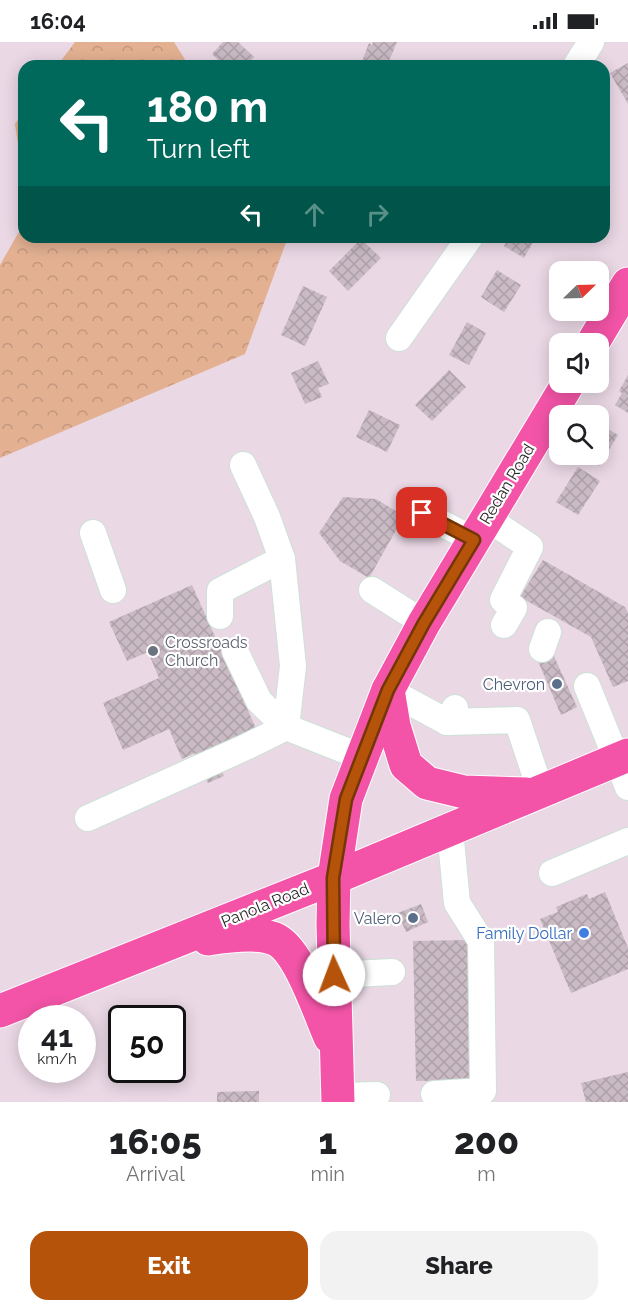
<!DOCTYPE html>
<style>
:root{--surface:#fff;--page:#f2f2f2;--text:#202124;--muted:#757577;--accent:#b45309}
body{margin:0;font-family:Raleway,sans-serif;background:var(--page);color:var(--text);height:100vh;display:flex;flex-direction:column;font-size:22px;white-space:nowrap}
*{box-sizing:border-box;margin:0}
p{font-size:20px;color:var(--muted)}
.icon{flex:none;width:33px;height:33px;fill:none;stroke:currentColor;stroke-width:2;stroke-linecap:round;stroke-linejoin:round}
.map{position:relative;height:1060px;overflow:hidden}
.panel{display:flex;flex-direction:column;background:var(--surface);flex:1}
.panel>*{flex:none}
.guide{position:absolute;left:18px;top:18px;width:592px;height:183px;border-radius:18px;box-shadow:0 3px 15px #0003;background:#00695c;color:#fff;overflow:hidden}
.needle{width:39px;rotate:67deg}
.fabs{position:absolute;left:549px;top:219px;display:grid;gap:12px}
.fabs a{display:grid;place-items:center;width:60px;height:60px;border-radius:12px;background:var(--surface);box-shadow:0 3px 15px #0003;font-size:30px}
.speed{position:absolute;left:18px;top:963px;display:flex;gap:12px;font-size:30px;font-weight:700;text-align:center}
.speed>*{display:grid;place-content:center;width:78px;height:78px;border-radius:50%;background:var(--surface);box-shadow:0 3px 15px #0003;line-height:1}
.speed small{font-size:15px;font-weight:400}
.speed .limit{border:3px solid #111;border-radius:9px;background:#fff;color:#111}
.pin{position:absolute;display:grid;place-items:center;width:51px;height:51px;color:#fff;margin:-26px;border-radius:12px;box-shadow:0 3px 9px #0006}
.me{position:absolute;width:66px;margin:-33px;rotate:358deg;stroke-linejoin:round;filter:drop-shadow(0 0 4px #0008)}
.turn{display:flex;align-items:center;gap:21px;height:126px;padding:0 30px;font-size:27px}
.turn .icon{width:78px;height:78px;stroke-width:2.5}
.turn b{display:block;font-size:42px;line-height:51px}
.lanes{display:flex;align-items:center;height:57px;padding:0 30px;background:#0003;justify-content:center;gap:30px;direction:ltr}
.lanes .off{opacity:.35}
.eta{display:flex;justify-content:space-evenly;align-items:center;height:102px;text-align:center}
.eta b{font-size:36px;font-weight:800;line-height:42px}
.button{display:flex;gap:12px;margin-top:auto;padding:12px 30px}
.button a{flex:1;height:69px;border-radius:18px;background:var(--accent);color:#fff;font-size:24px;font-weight:800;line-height:69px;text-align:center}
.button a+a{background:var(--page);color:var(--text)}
.status{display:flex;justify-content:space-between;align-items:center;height:42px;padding:0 30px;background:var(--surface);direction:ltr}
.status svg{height:16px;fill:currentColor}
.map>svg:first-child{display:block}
</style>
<div class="status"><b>16:04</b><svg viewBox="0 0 49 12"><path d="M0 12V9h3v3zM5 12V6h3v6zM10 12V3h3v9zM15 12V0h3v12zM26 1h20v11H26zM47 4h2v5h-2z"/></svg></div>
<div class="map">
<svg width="628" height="1060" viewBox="0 0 628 1060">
<defs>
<pattern id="forest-crowns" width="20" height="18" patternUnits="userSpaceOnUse" patternTransform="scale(1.5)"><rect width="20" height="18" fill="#e3b092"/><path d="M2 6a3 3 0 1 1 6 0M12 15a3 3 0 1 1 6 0" fill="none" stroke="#c3977e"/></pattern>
<pattern id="building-cross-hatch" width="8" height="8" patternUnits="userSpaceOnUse" patternTransform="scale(1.5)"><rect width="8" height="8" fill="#c9bac4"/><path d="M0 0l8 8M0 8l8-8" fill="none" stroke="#ada0a8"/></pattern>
</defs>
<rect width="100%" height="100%" fill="#ead8e5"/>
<g fill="url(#forest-crowns)">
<path d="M75 0H174L189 24H57Z"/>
<path d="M24 69V142L15 82Z"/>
<path d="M24 181V195H288L245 312 0 416V223Z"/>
</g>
<g fill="url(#building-cross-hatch)">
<path d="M223 0H238L254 15 246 24H224L212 12Z"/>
<path d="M373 0H397L387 24H366L361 22 369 1 372 3Z"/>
<path d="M628 21V62L610 31Z"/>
<path d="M509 195H536L524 216 504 204Z"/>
<path d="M361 197 381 216 348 249 329 229Z"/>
<path d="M497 228 521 243 504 270 481 255Z"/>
<path d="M303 244 327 255 305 304 281 293Z"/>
<path d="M467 280 486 291 469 323 449 313Z"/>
<path d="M318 319 329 342 318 346 322 355 305 362 291 331Z"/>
<path d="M449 328 466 345 432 379 415 363Z"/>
<path d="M628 333V371L615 363 622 351 619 349Z"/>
<path d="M369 368 400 383 387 410 356 395Z"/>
<path d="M598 381 618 393 599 424 579 412H598Z"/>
<path d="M578 425 600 439 578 473 556 460Z"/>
<path d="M343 455 376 457 404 474 369 536 340 519 319 491Z"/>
<path d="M543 518 625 565 628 571V639L613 645 591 595 520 555Z"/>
<path d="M192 543 258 691 213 711 224 734 208 741 195 711 182 717 169 687 123 708 103 661 159 636 148 610 127 619 109 580Z"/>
<path d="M553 612 577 665 561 673 538 619Z"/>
<path d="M605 850 628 906V927L571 951 540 877 558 870 556 865 587 852 589 857Z"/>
<path d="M421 862 428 880 406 890 398 871Z"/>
<path d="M471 898 474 1038 416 1039 413 899Z"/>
<path d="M628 1030V1060H586L581 1041Z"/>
<path d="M259 1049V1060H217V1050Z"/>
</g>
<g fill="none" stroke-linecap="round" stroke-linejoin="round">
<g stroke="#cde1d7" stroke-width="28">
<g id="minor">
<path d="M576 24 591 0"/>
<path d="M399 296 470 195"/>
<path d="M243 423 267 475 282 517 293 624 286 685 362 715"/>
<path d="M422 471 474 498"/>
<path d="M487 476 530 505 503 558 514 566 504 583"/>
<path d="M93 491 113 548"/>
<path d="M372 548 424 581"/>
<path d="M220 574V549L282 517"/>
<path d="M542 607 548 590"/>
<path d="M587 644 628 745"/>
<path d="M388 648 447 680 455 666"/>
<path d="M447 680 517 678 541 750"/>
<path d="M88 776 248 704 286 685 259 659 235 609"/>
<path d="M552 831 628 799"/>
<path d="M334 933 392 930"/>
<path d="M434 1052 483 1049 481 899 457 861 450 788"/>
<path d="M338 1054 377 1053"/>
</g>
</g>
<g stroke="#fff" stroke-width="35">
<g id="major">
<path d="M592 302 628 242"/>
<path d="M388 648 394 684 406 723 427 741 464 750 526 752"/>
<path d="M208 897C227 894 259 889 277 898 300 911 319 970 330 995"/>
<path d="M0 969 334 836 628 713"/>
<path d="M338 1060 333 882 334 836 346 757 388 648 424 581 569 340"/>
</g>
</g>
<use href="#minor" stroke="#fff" stroke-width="26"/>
<use href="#major" stroke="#f354a7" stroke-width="33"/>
</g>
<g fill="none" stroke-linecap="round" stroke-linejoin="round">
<g stroke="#753606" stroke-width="15">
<path id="route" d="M334 933 333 836 346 757 388 648 424 581 474 498 422 471"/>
</g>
<use href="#route" stroke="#b45309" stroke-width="10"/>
</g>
<circle fill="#6b7280" stroke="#fff" stroke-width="2" cx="153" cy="609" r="6"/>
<g fill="#5c6f8a" stroke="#fff" stroke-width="2">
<circle cx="557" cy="642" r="6"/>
<circle cx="413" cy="876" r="6"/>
</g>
<circle fill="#3f7fe0" stroke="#fff" stroke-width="2" cx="584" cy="891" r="6"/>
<g text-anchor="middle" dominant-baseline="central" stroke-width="4.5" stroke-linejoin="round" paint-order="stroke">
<g font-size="16" fill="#272727" stroke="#fff">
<text transform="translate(507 442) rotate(-59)">Redan Road</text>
<text transform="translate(265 863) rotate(-22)">Panola Road</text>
</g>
<g font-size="16" fill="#5b616d" stroke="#fff" text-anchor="start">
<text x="165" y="600">Crossroads<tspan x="165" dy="18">Church</tspan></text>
</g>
<g font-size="16" fill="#4e5e75" stroke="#fff" text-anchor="end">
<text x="545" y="642">Chevron</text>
<text x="401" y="876">Valero</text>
</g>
<g font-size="16" fill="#366cbe" stroke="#fff" text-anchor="end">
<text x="572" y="891">Family Dollar</text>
</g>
</g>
</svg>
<div class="fabs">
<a><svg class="needle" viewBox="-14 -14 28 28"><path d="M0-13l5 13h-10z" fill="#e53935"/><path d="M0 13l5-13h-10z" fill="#757577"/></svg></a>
<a><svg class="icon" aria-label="sound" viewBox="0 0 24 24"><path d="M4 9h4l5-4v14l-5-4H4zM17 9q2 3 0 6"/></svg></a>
<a><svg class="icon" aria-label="search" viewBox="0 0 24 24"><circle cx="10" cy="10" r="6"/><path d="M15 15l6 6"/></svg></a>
</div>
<div class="speed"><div>41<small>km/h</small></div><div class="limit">50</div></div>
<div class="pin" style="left:422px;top:471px;background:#d93025"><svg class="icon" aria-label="arrive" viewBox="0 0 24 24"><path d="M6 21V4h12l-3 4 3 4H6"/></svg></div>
<svg class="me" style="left:334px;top:933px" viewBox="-20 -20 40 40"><circle r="19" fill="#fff"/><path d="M0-13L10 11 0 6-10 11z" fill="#b45309"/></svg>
<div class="guide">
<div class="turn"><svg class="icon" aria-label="left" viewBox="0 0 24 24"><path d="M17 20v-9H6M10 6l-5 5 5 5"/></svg><div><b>180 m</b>Turn left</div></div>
<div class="lanes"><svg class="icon" aria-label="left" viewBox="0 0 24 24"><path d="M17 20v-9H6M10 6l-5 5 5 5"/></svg><svg class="icon off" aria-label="ahead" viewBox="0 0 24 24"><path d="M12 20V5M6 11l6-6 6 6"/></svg><svg class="icon off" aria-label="right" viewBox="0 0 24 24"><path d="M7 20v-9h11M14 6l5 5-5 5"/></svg></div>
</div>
</div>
<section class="panel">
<div class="eta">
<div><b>16:05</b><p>Arrival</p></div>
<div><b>1</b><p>min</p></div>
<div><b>200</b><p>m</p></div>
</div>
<div class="button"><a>Exit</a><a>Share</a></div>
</section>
